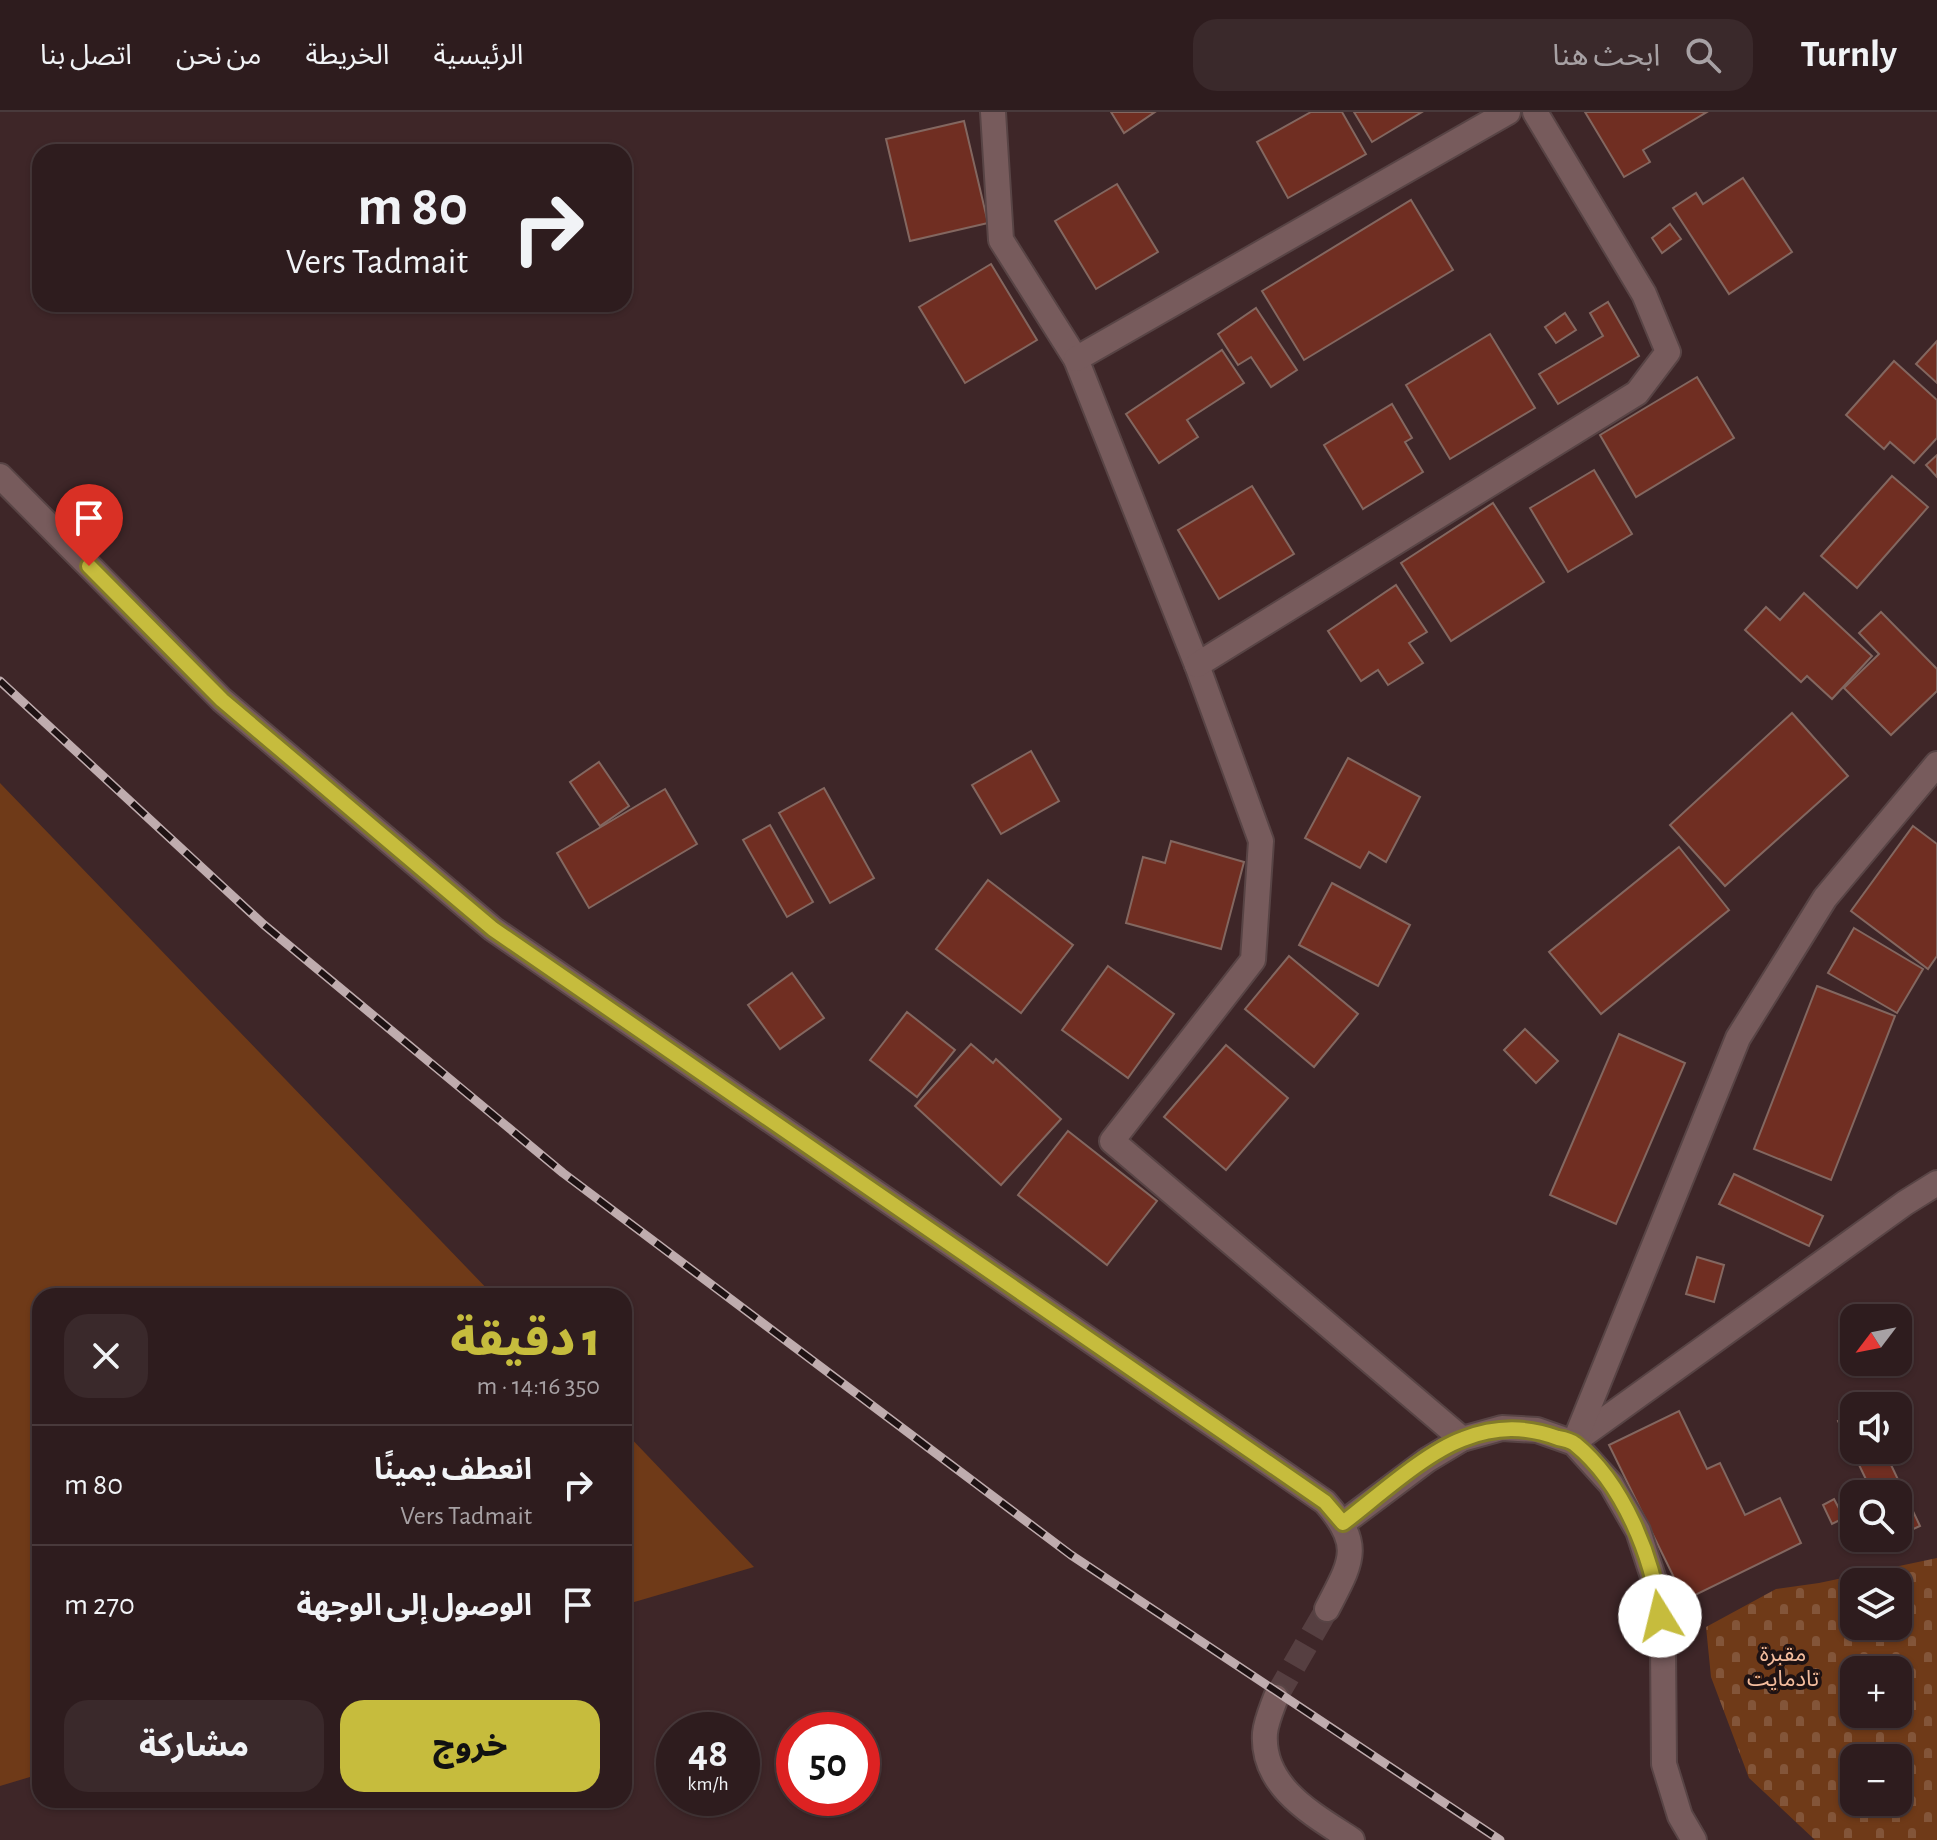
<!DOCTYPE html>
<html lang="ar">
<meta charset="utf-8">
<style>
:root{--surface:#2e1c1e;--page:#3a292b;--text:#f1f3f6;--muted:#a7a1a4;--line:#493a3c;--accent:#c6bc3d}
body{margin:0;font-family:"Alegreya Sans","Noto Sans Arabic",sans-serif;background:var(--page);color:var(--text);direction:rtl;height:100vh;display:flex;flex-direction:column;font-size:30px;white-space:nowrap}
*{box-sizing:border-box;margin:0}
p{font-size:26px;color:var(--muted)}
.icon{flex:none;width:44px;height:44px;fill:none;stroke:currentColor;stroke-width:2;stroke-linecap:round;stroke-linejoin:round}
.map{position:relative;flex:1;overflow:hidden;direction:ltr}
.drawer{position:absolute;left:32px;top:1176px;width:600px;height:520px;display:flex;flex-direction:column;background:var(--surface);border-radius:24px;box-shadow:0 2px 6px #0004,0 0 0 2px var(--line);direction:rtl}
.drawer>*{flex:none}
.banner{position:absolute;left:32px;top:32px;width:600px;height:168px;border-radius:24px;box-shadow:0 2px 6px #0004,0 0 0 2px var(--line);direction:rtl;background:#2e1c1e;color:var(--text);overflow:hidden}
.needle{width:52px;rotate:238deg}
.fabs{position:absolute;left:1840px;top:1192px;display:grid;gap:16px}
.fabs a{display:grid;place-items:center;width:72px;height:72px;border-radius:16px;background:var(--surface);box-shadow:0 2px 6px #0004,0 0 0 2px var(--line);font-size:40px}
.speed{position:absolute;left:656px;top:1600px;display:flex;gap:16px;font-size:40px;font-weight:700;text-align:center}
.speed>*{display:grid;place-content:center;width:104px;height:104px;border-radius:50%;background:var(--surface);box-shadow:0 2px 6px #0004,0 0 0 2px var(--line);line-height:1}
.speed small{font-size:20px;font-weight:400}
.speed .limit{border:12px solid #d22;background:#fff;color:#111}
.pin{position:absolute;display:grid;place-items:center;width:68px;height:68px;color:#fff;margin:-82px -34px;border-radius:50% 50% 50% 0;rotate:-45deg;box-shadow:0 0 8px #0007}
.pin .icon{rotate:45deg}
.me{position:absolute;width:88px;margin:-44px;rotate:351deg;stroke-linejoin:round;filter:drop-shadow(0 0 6px #0008)}
.turn{display:flex;align-items:center;gap:28px;height:168px;padding:0 32px;font-size:36px}
.turn .icon{width:104px;height:104px;stroke-width:2.5}
.turn b{display:block;font-size:56px;line-height:68px}
.round{display:grid;place-items:center;flex:none;width:84px;height:84px;border-radius:24px;background:var(--page)}
.summary{display:flex;align-items:center;justify-content:space-between;height:136px;padding:0 32px}
h1{font-size:48px;font-weight:800;line-height:60px;color:var(--accent)}
.cta{display:flex;gap:16px;margin-top:auto;padding:16px 32px}
.cta a{flex:1;height:92px;border-radius:24px;background:var(--accent);color:#111;font-size:32px;font-weight:800;line-height:92px;text-align:center}
.cta a+a{background:var(--page);color:var(--text)}
ul{padding:0;list-style:none}
li{display:flex;align-items:center;gap:24px;height:120px;padding:0 32px;border-top:2px solid var(--line)}
li div{flex:1}
li b{display:block;font-size:30px}
li em{font-style:normal}
header{display:flex;align-items:center;gap:48px;box-sizing:border-box;height:112px;padding:0 40px;background:var(--surface);border-bottom:2px solid var(--line)}
header strong{font-size:38px}
nav{display:flex;gap:44px;margin-inline-start:auto;font-size:28px}
.search{width:560px;height:72px;background:var(--page);display:flex;align-items:center;gap:20px;box-sizing:border-box;padding:0 28px;border-radius:24px;color:var(--muted);font-size:30px}
.map>svg:first-child{display:block}
</style>
<header>
<strong>Turnly</strong>
<div class="search"><svg class="icon" aria-label="search" viewBox="0 0 24 24"><circle cx="10" cy="10" r="6"/><path d="M15 15l6 6"/></svg>ابحث هنا</div>
<nav><a>الرئيسية</a><a>الخريطة</a><a>من نحن</a><a>اتصل بنا</a></nav>
</header>
<div class="map">
<svg width="1937" height="1728" viewBox="0 0 1937 1728">
<defs>
<pattern id="cemetery-stones" width="16" height="16" patternUnits="userSpaceOnUse" patternTransform="scale(2)"><rect width="16" height="16" fill="#6f3a18"/><path d="M2 7V4a2 2 0 0 1 4 0v3zM10 15v-3a2 2 0 0 1 4 0v3z" fill="#835539"/></pattern>
</defs>
<rect width="100%" height="100%" fill="#3e2628"/>
<path fill="url(#cemetery-stones)" fill-rule="evenodd" d="M1937 1446V1728H1815L1749 1666 1711 1565 1706 1515 1776 1477 1819 1471ZM1854 1470H1898V1514H1854ZM1898 1558V1602H1854V1558ZM1898 1646V1690H1854V1646Z"/>
<g fill="#6f3a18">
<path d="M0 671 494 1184H40V1662L0 1674Z"/>
<path d="M624 1319 754 1455 624 1493Z"/>
</g>
<g fill="#702e22" stroke="#836760" stroke-width="2">
<path d="M1111 0H1155L1124 21Z"/>
<path d="M1311 0H1342L1366 42 1288 86 1257 30Z"/>
<path d="M1354 0H1422L1372 30Z"/>
<path d="M1585 0H1707L1643 38 1650 50 1624 65Z"/>
<path d="M964 9 988 111 910 129 886 27Z"/>
<path d="M1743 66 1792 140 1729 182 1673 96 1696 81 1703 92Z"/>
<path d="M1117 72 1158 140 1096 177 1055 109Z"/>
<path d="M1411 88 1453 158 1304 248 1262 179Z"/>
<path d="M1670 112 1681 127 1662 141 1652 126Z"/>
<path d="M991 152 1037 228 965 271 919 195Z"/>
<path d="M1608 190 1639 244 1558 292 1539 262 1603 224 1590 201Z"/>
<path d="M1256 196 1297 258 1271 275 1251 245 1238 253 1218 222Z"/>
<path d="M1565 201 1576 218 1556 231 1545 215Z"/>
<path d="M1490 222 1535 296 1450 347 1406 273Z"/>
<path d="M1937 229V271L1916 252Z"/>
<path d="M1222 238 1244 271 1187 308 1198 325 1159 351 1126 302Z"/>
<path d="M1894 249 1937 288V326L1914 351 1890 330 1884 337 1846 303Z"/>
<path d="M1697 265 1734 326 1636 385 1600 323Z"/>
<path d="M1392 292 1412 326 1405 330 1423 360 1363 397 1324 333Z"/>
<path d="M1937 343V365L1926 353Z"/>
<path d="M1594 358 1632 422 1568 460 1530 396Z"/>
<path d="M1892 364 1928 395 1857 476 1821 444Z"/>
<path d="M1252 374 1294 442 1219 487 1178 418Z"/>
<path d="M1493 391 1544 470 1451 529 1401 451Z"/>
<path d="M1396 473 1427 520 1409 531 1423 551 1388 573 1378 558 1361 569 1328 519Z"/>
<path d="M1804 481 1872 544 1832 587 1807 564 1801 570 1745 518 1766 495 1780 508Z"/>
<path d="M1881 500 1937 557V579L1891 623 1844 576 1879 542 1859 521Z"/>
<path d="M1792 601 1848 664 1725 774 1670 713Z"/>
<path d="M1031 639 1059 689 1001 722 972 673Z"/>
<path d="M1348 646 1420 685 1386 750 1369 740 1360 756 1305 726Z"/>
<path d="M599 650 629 694 600 714 570 670Z"/>
<path d="M824 676 874 766 830 791 779 701Z"/>
<path d="M665 677 697 732 589 796 557 741Z"/>
<path d="M770 713 813 790 787 805 743 728Z"/>
<path d="M1913 714 1937 732V844L1928 857 1851 799Z"/>
<path d="M1171 729 1244 750 1221 837 1126 811 1143 745 1165 751Z"/>
<path d="M1679 735 1729 798 1601 902 1549 840Z"/>
<path d="M988 768 1073 833 1021 901 936 837Z"/>
<path d="M1332 771 1410 813 1378 874 1299 833Z"/>
<path d="M1854 816 1923 857 1897 901 1828 861Z"/>
<path d="M1289 844 1358 902 1314 955 1245 897Z"/>
<path d="M1108 854 1174 902 1128 966 1062 918Z"/>
<path d="M792 861 824 906 780 937 748 893Z"/>
<path d="M1817 874 1895 904 1831 1068 1754 1037Z"/>
<path d="M907 900 955 938 917 985 870 948Z"/>
<path d="M1525 917 1558 949 1536 971 1504 938Z"/>
<path d="M1619 922 1685 951 1616 1112 1550 1083Z"/>
<path d="M971 932 993 951 996 947 1061 1007 1001 1073 915 994Z"/>
<path d="M1226 933 1288 986 1226 1058 1164 1005Z"/>
<path d="M1068 1019 1157 1089 1107 1153 1018 1083Z"/>
<path d="M1734 1062 1823 1104 1809 1134 1719 1092Z"/>
<path d="M1697 1145 1724 1153 1714 1190 1686 1182Z"/>
<path d="M1679 1299 1707 1357 1720 1351 1745 1403 1780 1386 1801 1431 1685 1488 1609 1333Z"/>
<path d="M1854 1301V1338H1884L1920 1414 1898 1424V1382H1873L1838 1309Z"/>
<path d="M1834 1387 1844 1406 1832 1412 1823 1393Z"/>
</g>
<g fill="none" stroke-linecap="round" stroke-linejoin="round">
<path stroke="#563f41" stroke-width="24" stroke-dasharray="24 12" stroke-linecap="butt" d="M1276 1585 1327 1497"/>
<g stroke="#584445" stroke-width="28">
<g id="street">
<path d="M993 0 1001 128 1076 247 1197 553 1261 729 1253 848 1112 1029 1462 1327"/>
<path d="M1076 247 1508 0"/>
<path d="M1197 553 1637 281 1668 240 1644 182 1535 0"/>
<path d="M1575 1329 1905 1091 1937 1071"/>
<path d="M1574 1331 1738 926 1825 786 1937 652"/>
</g>
</g>
<g stroke="#584445" stroke-width="28">
<g id="secondary">
<path d="M0 364 222 588 493 817 1325 1390C1364 1434 1351 1450 1327 1497"/>
<path d="M1343 1411 1427 1348 1462 1327 1502 1316 1537 1318 1574 1331 1611 1372 1638 1419 1656 1474 1663 1534 1664 1652 1680 1704 1694 1728"/>
<path d="M1276 1585C1272 1596 1266 1610 1265 1621 1261 1675 1314 1703 1352 1728"/>
</g>
</g>
<use href="#street" stroke="#775b5c" stroke-width="24"/>
<use href="#secondary" stroke="#775b5c" stroke-width="24"/>
<g stroke="#bfacae" stroke-width="9">
<path id="rail" d="M0 569 263 812 563 1061 1071 1443 1500 1728"/>
</g>
<use href="#rail" stroke="#1e1213" stroke-width="6" stroke-dasharray="18" stroke-linecap="butt"/>
</g>
<g fill="none" stroke-linecap="round" stroke-linejoin="round">
<g stroke="#817a28" stroke-width="20">
<path id="route" d="M89 454 222 588 493 817 1325 1390 1343 1411C1377 1385 1425 1341 1463 1327 1496 1314 1526 1314 1558 1326 1564 1327 1571 1329 1575 1332 1623 1371 1653 1445 1660 1504"/>
</g>
<use href="#route" stroke="#c6bc3d" stroke-width="14"/>
</g>
<g text-anchor="middle" dominant-baseline="central" stroke-width="8" stroke-linejoin="round" paint-order="stroke">
<g font-size="22" fill="#f4bd9e" stroke="#1e1213">
<text x="1783" y="1542">مقبرة<tspan x="1783" dy="25">تادمايت</tspan></text>
</g>
</g>
</svg>
<div class="fabs">
<a><svg class="needle" viewBox="-14 -14 28 28"><path d="M0-13l5 13h-10z" fill="#e53935"/><path d="M0 13l5-13h-10z" fill="#a7a1a4"/></svg></a>
<a><svg class="icon" aria-label="sound" viewBox="0 0 24 24"><path d="M4 9h4l5-4v14l-5-4H4zM17 9q2 3 0 6"/></svg></a>
<a><svg class="icon" aria-label="search" viewBox="0 0 24 24"><circle cx="10" cy="10" r="6"/><path d="M15 15l6 6"/></svg></a>
<a><svg class="icon" aria-label="layers" viewBox="0 0 24 24"><path d="M12 4l9 5-9 5-9-5zM3 14l9 5 9-5"/></svg></a>
<a>+</a>
<a>−</a>
</div>
<div class="speed"><div>48<small>km/h</small></div><div class="limit">50</div></div>
<div class="pin" style="left:89px;top:454px;background:#d93025"><svg class="icon" aria-label="arrive" viewBox="0 0 24 24"><path d="M6 21V4h12l-3 4 3 4H6"/></svg></div>
<svg class="me" style="left:1660px;top:1504px" viewBox="-20 -20 40 40"><circle r="19" fill="#fff"/><path d="M0-13L10 11 0 6-10 11z" fill="#c6bc3d"/></svg>
<div class="banner">
<div class="turn"><svg class="icon" aria-label="right" viewBox="0 0 24 24"><path d="M7 20v-9h11M14 6l5 5-5 5"/></svg><div><b>80 m</b>Vers Tadmait</div></div>
</div>
<section class="drawer">
<div class="summary"><div><h1>1 دقيقة</h1><p>350 m · 14:16</p></div><a class="round"><svg class="icon" aria-label="close" viewBox="0 0 24 24"><path d="M6 6l12 12M18 6L6 18"/></svg></a></div>
<ul>
<li><svg class="icon" aria-label="right" viewBox="0 0 24 24"><path d="M7 20v-9h11M14 6l5 5-5 5"/></svg><div><b>انعطف يمينًا</b><p>Vers Tadmait</p></div><em>80 m</em></li>
<li><svg class="icon" aria-label="arrive" viewBox="0 0 24 24"><path d="M6 21V4h12l-3 4 3 4H6"/></svg><div><b>الوصول إلى الوجهة</b></div><em>270 m</em></li>
</ul>
<div class="cta"><a>خروج</a><a>مشاركة</a></div>
</section>
</div>
